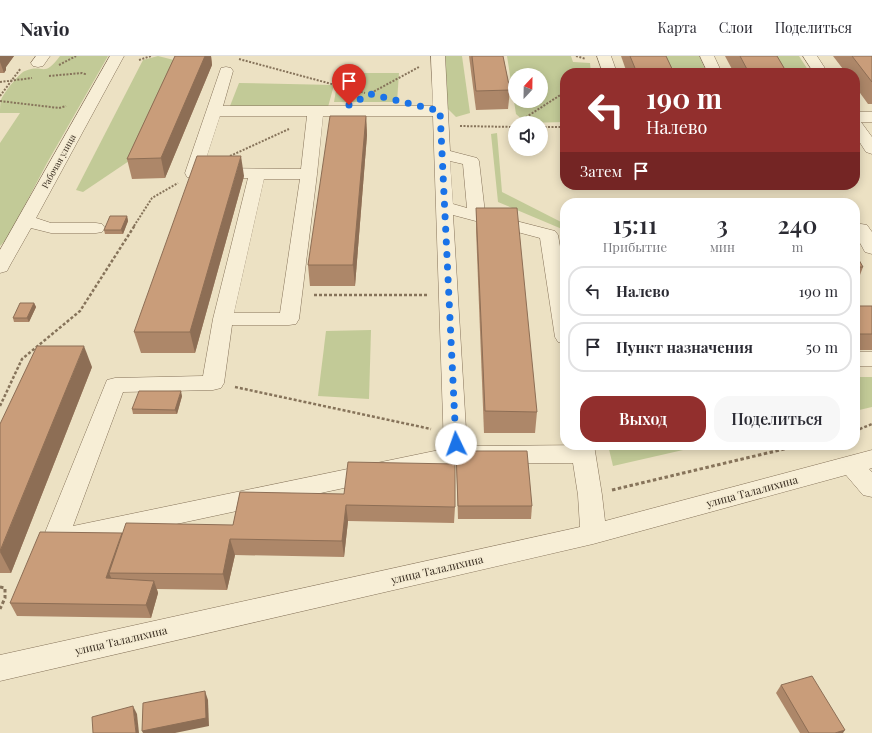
<!DOCTYPE html>
<html lang="ru">
<meta charset="utf-8">
<style>
:root{--surface:#fff;--page:#f7f7f7;--text:#2b2b33;--muted:#7c7c81;--line:#e1e1e2;--accent:#922f2d}
body{margin:0;font-family:"Playfair Display",serif;background:var(--page);color:var(--text);height:100vh;display:flex;flex-direction:column;font-size:15px;white-space:nowrap}
*{box-sizing:border-box;margin:0}
p{font-size:13px;color:var(--muted)}
.icon{flex:none;width:22px;height:22px;fill:none;stroke:currentColor;stroke-width:2;stroke-linecap:round;stroke-linejoin:round}
.map{position:relative;flex:1;overflow:hidden}
.sheet{position:absolute;left:560px;top:142px;width:300px;height:252px;display:flex;flex-direction:column;background:var(--surface);border-radius:16px;box-shadow:0 2px 10px #0003}
.sheet>*{flex:none}
.banner{position:absolute;left:560px;top:12px;width:300px;height:122px;border-radius:16px;box-shadow:0 2px 10px #0003;background:#922f2d;color:#fff;overflow:hidden}
.needle{width:26px;rotate:22deg}
.buttons{position:absolute;left:508px;top:12px;display:grid;gap:8px}
.buttons a{display:grid;place-items:center;width:40px;height:40px;border-radius:50%;background:var(--surface);box-shadow:0 2px 10px #0003;font-size:20px}
.pin{position:absolute;display:grid;place-items:center;width:34px;height:34px;color:#fff;margin:-41px -17px;border-radius:50% 50% 50% 0;rotate:-45deg;box-shadow:0 0 4px #0007}
.pin .icon{rotate:45deg}
.me{position:absolute;width:44px;margin:-22px;rotate:357deg;stroke-linejoin:round;filter:drop-shadow(0 0 3px #0008)}
.turn{display:flex;align-items:center;gap:14px;height:84px;padding:0 20px;font-size:18px}
.turn .icon{width:52px;height:52px;stroke-width:2.5}
.turn b{display:block;font-size:28px;line-height:34px}
.then{display:flex;align-items:center;height:38px;padding:0 20px;background:#0003;gap:8px;font-size:15px}
.eta{display:flex;justify-content:space-evenly;align-items:center;height:68px;text-align:center}
.eta b{font-size:24px;font-weight:600;line-height:28px}
.cta{display:flex;gap:8px;margin-top:auto;padding:8px 20px}
.cta a{flex:1;height:46px;border-radius:16px;background:var(--accent);color:#fff;font-size:16px;font-weight:600;line-height:46px;text-align:center}
.cta a+a{background:var(--page);color:var(--text)}
ul{padding:0;list-style:none}
li{display:flex;align-items:center;gap:12px;height:50px;margin:0 8px 6px;padding:0 12px;border:2px solid var(--line);border-radius:16px}
li div{flex:1}
li b{display:block;font-size:15px}
li em{font-style:normal}
header{display:flex;align-items:center;gap:24px;box-sizing:border-box;height:56px;padding:0 20px;background:var(--surface);border-bottom:1px solid var(--line)}
header strong{font-size:19px}
nav{display:flex;gap:22px;margin-inline-start:auto;font-size:14px}
.map>svg:first-child{display:block}
</style>
<header>
<strong>Navio</strong>
<nav><a>Карта</a><a>Слои</a><a>Поделиться</a></nav>
</header>
<div class="map">
<svg width="872" height="677" viewBox="0 0 872 677">
<rect width="100%" height="100%" fill="#ece1c3"/>
<g fill="#c2ca97" fill-rule="evenodd">
<path d="M60 0H108L47 107 7 183 0 190V87L20 57H0C0 53 0 48 1 44 3 38 19 17 25 15 44 7 43 23 60 0Z"/>
<path d="M158 0 174 4 129 105 83 136 76 134 143 4Z"/>
<path d="M443 0H462L470 57 456 61 447 52Z"/>
<path d="M507 0H571L573 6 590 7 591 17H565V66L526 67 516 58ZM515 19H541V45H515Z"/>
<path d="M664 0H699L707 17H671Z"/>
<path d="M764 0H799L810 17H774Z"/>
<path d="M339 17H399L397 46H334Z"/>
<path d="M239 27 334 29 328 51 230 50Z"/>
<path d="M497 77 502 136 565 168V188L562 173 498 146 491 78Z"/>
<path d="M371 274 369 343 318 340 326 275Z"/>
<path d="M855 321H872V351L855 355Z"/>
<path d="M608 389H705L613 410Z"/>
</g>
<g fill="none" stroke-linecap="round" stroke-linejoin="round">
<g stroke="#86735a" stroke-width="1">
<g id="minor">
<path d="M36 0H50L43 10 38 11 33 10 31 7Z"/>
<path d="M110 0H124L36 162 51 167H96L102 168 105 172 102 176 96 177H51L31 172 9 211 7 215 0 217V194Z"/>
<path d="M431 0H445L450 95 477 102 479 105 485 157 555 175 558 179 565 220V288L558 286 555 281 540 182 453 159 467 390 594 389 602 439 605 465 872 394V412L869 413 872 416V441L863 439 846 419 593 488 0 625V599L580 471 578 439 573 407 456 408 55 494 46 491 42 484 107 324 115 322 203 320 213 263 248 122H193L187 121 185 117 221 12 226 11 231 12 233 15 223 50H433ZM220 60H307L301 113 203 112ZM323 60H433L444 393 73 470 123 336 213 334 221 332 224 327 232 269H289L296 268 299 263 317 118ZM450 105 463 108 467 152 453 148ZM264 123H300L280 257H234Z"/>
<path d="M597 0H611L617 17H603Z"/>
<path d="M700 0H714L722 17H708Z"/>
<path d="M803 0H817L828 17H814Z"/>
<path d="M855 56H872V66H861L872 81V98L866 96 855 79Z"/>
<path d="M861 168 867 169 872 176V198L865 196 855 178V169Z"/>
<rect x="855" y="296" width="17" height="14"/>
</g>
</g>
<g stroke="#86735a" stroke-width="2" stroke-dasharray="2 1.5" stroke-linecap="butt">
<path d="M576 0 586 3"/>
<path d="M239 3 365 37"/>
<path d="M139 4 151 0"/>
<path d="M59 9 76 0"/>
<path d="M49 20 82 17 85 18V20"/>
<path d="M0 26 32 22"/>
<path d="M371 37 419 11"/>
<path d="M0 40 21 12"/>
<path d="M0 45 59 52 66 50"/>
<path d="M517 67 565 36"/>
<path d="M460 70 515 71"/>
<path d="M541 71H565"/>
<path d="M230 100 289 73"/>
<path d="M134 170 152 142 178 127"/>
</g>
<g stroke="#86735a" stroke-width="2.5" stroke-dasharray="3 2" stroke-linecap="butt">
<path d="M314 239H427"/>
<path d="M235 331 431 373"/>
<path d="M0 350 22 303 80 255 135 169"/>
<path d="M855 375 872 368"/>
<path d="M797 390 801 389"/>
</g>
<g stroke="#86735a" stroke-width="3" stroke-dasharray="3.5 2.5" stroke-linecap="butt">
<path d="M612 434 801 389"/>
<path d="M0 531 5 532V542L0 553"/>
</g>
<use href="#minor" fill="#f7eed6" fill-rule="evenodd"/>
</g>
<g fill="#ad8769">
<path d="M0 0H14L6 11V14L4 17H0Z"/>
<path d="M175 0H211L212 9 165 122 132 123 127 103Z"/>
<path d="M469 0H503L510 34 508 53 476 54Z"/>
<path d="M621 0H666L674 17H627Z"/>
<path d="M725 0H777L787 17H734Z"/>
<path d="M833 0H872V48H868L855 30V17H846Z"/>
<path d="M366 60 367 79 355 230H310L308 209Z"/>
<path d="M244 120 195 297H141L134 276Z"/>
<path d="M476 152 537 356 535 377H484L476 173Z"/>
<path d="M127 160 128 165 123 178H105L104 174Z"/>
<path d="M855 197 863 211 857 227H855Z"/>
<path d="M34 247 36 251 29 266H14L13 262Z"/>
<rect x="855" y="250" width="17" height="44"/>
<path d="M92 311 11 517H0V368Z"/>
<path d="M182 340 177 358H133L132 353Z"/>
<path d="M456 395 532 450 531 463H458Z"/>
<path d="M240 436 455 451 454 467 348 465 344 501 235 499 227 534 157 533 158 537 151 562 17 560 10 547 122 477 233 469Z"/>
<path d="M781 629 843 677H800L776 637Z"/>
</g>
<g fill="#8d6e55">
<path d="M0 0H14L6 11V14L4 17 0 6Z"/>
<path d="M205 0H211L212 9 165 122 161 102Z"/>
<path d="M366 60 367 79 355 230 353 209Z"/>
<path d="M241 100 244 120 195 297 190 276Z"/>
<path d="M127 160 128 165 123 178 121 174Z"/>
<path d="M34 247 36 251 29 266 27 262Z"/>
<path d="M84 290 92 311 11 517 0 496Z"/>
<path d="M181 335 182 340 177 358 175 354Z"/>
<path d="M346 449 348 465 344 501 342 485Z"/>
<path d="M123 477 109 517 114 528 106 522Z"/>
<path d="M230 483 235 499 227 534 223 518Z"/>
<path d="M154 525 158 537 151 562 146 549Z"/>
<path d="M205 635 208 644 209 670 175 677H143L142 675Z"/>
<path d="M133 650 137 658 139 677H136Z"/>
<path d="M845 674 843 677H835Z"/>
</g>
<g fill="#c99d7a" stroke="#8d6e55">
<path d="M175 0H205L161 102 127 103Z"/>
<path d="M472 0H503L510 34 476 35Z"/>
<path d="M630 0H666L674 17H637Z"/>
<path d="M740 0H777L787 17H749Z"/>
<path d="M852 0H872V26Z"/>
<path d="M330 60H366L353 209H308Z"/>
<path d="M197 100H241L190 276H134Z"/>
<path d="M476 152H517L537 356 485 355Z"/>
<path d="M110 160H127L121 174H104Z"/>
<path d="M855 197 863 211H855Z"/>
<path d="M20 247H34L27 262H13Z"/>
<rect x="855" y="250" width="17" height="28"/>
<path d="M37 290H84L0 495V368Z"/>
<path d="M139 335H181L175 354 132 353Z"/>
<path d="M456 395H527L532 450H458Z"/>
<path d="M348 406 455 408V451L346 449 342 485 230 483 223 518 109 517 126 467 233 469 240 436 344 438Z"/>
<path d="M40 476 122 477 106 522 154 525 146 549 10 547Z"/>
<path d="M812 620 845 674 835 677H809L781 629Z"/>
<path d="M205 635 206 662 142 675 143 647Z"/>
<path d="M133 650 136 677H93L92 661Z"/>
</g>
<g fill="none" stroke-linecap="round" stroke-linejoin="round">
<path stroke="#1a73e8" stroke-width="7" stroke-dasharray="0 12.6" d="M349 49 370 38 440 55 456 388"/>
</g>
<g text-anchor="middle" dominant-baseline="central" stroke-width="3" stroke-linejoin="round" paint-order="stroke">
<g font-size="9" fill="#362a1e" stroke="#f4ebd2">
<text transform="translate(58 105) rotate(-61)">Рабочая улица</text>
</g>
<g font-size="11" fill="#362a1e" stroke="#f4ebd2">
<text transform="translate(752 435) rotate(-15)">улица Талалихина</text>
<text transform="translate(437 513) rotate(-13)">улица Талалихина</text>
<text transform="translate(121 584) rotate(-13)">улица Талалихина</text>
</g>
</g>
</svg>
<div class="buttons">
<a><svg class="needle" viewBox="-14 -14 28 28"><path d="M0-13l5 13h-10z" fill="#e53935"/><path d="M0 13l5-13h-10z" fill="#7c7c81"/></svg></a>
<a><svg class="icon" aria-label="sound" viewBox="0 0 24 24"><path d="M4 9h4l5-4v14l-5-4H4zM17 9q2 3 0 6"/></svg></a>
</div>
<div class="pin" style="left:349px;top:49px;background:#d93025"><svg class="icon" aria-label="arrive" viewBox="0 0 24 24"><path d="M6 21V4h12l-3 4 3 4H6"/></svg></div>
<svg class="me" style="left:456px;top:388px" viewBox="-20 -20 40 40"><circle r="19" fill="#fff"/><path d="M0-13L10 11 0 6-10 11z" fill="#1a73e8"/></svg>
<div class="banner">
<div class="turn"><svg class="icon" aria-label="left" viewBox="0 0 24 24"><path d="M17 20v-9H6M10 6l-5 5 5 5"/></svg><div><b>190 m</b>Налево</div></div>
<div class="then">Затем<svg class="icon" aria-label="arrive" viewBox="0 0 24 24"><path d="M6 21V4h12l-3 4 3 4H6"/></svg></div>
</div>
<section class="sheet">
<div class="eta">
<div><b>15:11</b><p>Прибытие</p></div>
<div><b>3</b><p>мин</p></div>
<div><b>240</b><p>m</p></div>
</div>
<ul>
<li><svg class="icon" aria-label="left" viewBox="0 0 24 24"><path d="M17 20v-9H6M10 6l-5 5 5 5"/></svg><div><b>Налево</b></div><em>190 m</em></li>
<li><svg class="icon" aria-label="arrive" viewBox="0 0 24 24"><path d="M6 21V4h12l-3 4 3 4H6"/></svg><div><b>Пункт назначения</b></div><em>50 m</em></li>
</ul>
<div class="cta"><a>Выход</a><a>Поделиться</a></div>
</section>
</div>
